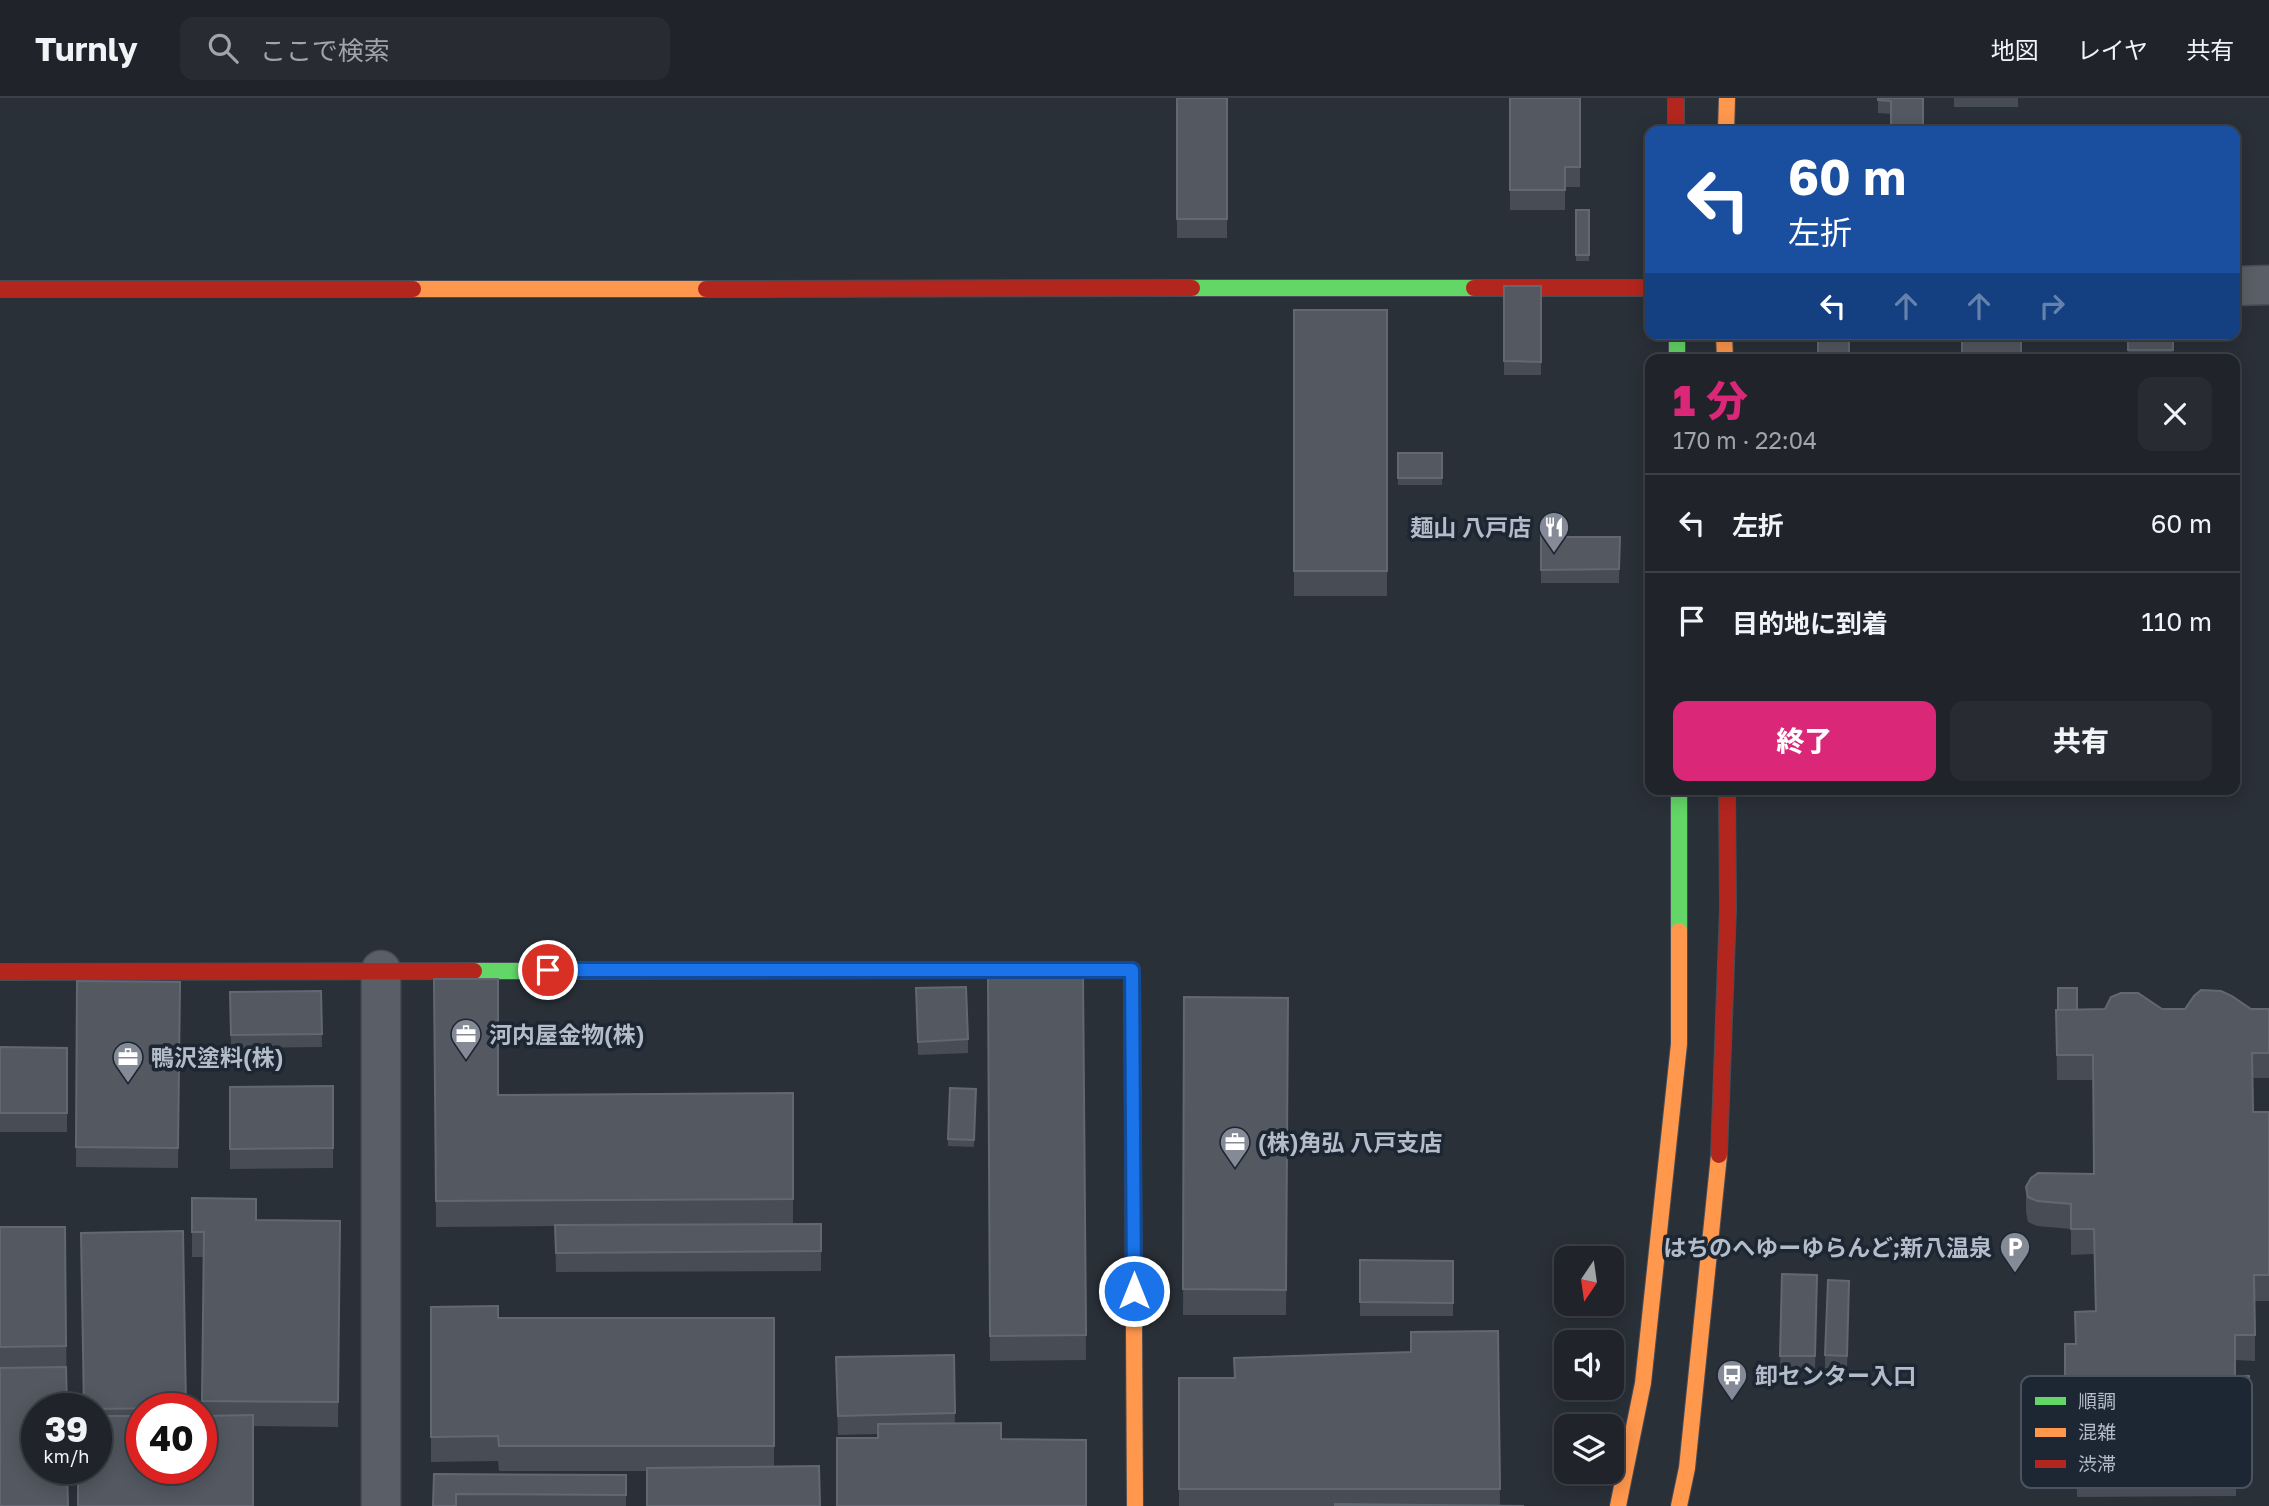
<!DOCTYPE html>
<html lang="ja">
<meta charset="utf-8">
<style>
:root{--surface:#20242a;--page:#282c32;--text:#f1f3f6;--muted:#a2a4a8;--line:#3d4147;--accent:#db2777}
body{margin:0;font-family:"Golos Text","Noto Sans JP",sans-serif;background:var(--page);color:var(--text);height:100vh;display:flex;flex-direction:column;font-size:26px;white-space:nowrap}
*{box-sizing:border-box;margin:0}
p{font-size:23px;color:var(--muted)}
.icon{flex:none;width:38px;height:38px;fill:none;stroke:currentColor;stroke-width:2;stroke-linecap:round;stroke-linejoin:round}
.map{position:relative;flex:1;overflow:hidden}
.side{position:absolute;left:1645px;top:256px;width:595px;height:441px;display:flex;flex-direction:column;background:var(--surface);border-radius:14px;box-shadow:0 4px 18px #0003,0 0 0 2px var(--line)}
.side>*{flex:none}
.top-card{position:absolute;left:1645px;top:28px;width:595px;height:214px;border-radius:14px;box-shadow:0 4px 18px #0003,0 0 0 2px var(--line);background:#1a4fa0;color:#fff;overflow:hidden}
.needle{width:46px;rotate:193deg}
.tools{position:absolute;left:1554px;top:1148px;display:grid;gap:14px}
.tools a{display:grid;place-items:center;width:70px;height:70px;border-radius:14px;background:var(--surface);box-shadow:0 4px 18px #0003,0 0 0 2px var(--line);font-size:35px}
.speed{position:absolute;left:21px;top:1295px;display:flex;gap:14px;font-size:35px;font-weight:700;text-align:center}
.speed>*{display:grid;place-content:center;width:91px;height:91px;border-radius:50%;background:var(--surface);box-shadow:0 4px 18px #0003,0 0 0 2px var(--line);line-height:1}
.speed small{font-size:18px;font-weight:400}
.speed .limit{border:10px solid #d22;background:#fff;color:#111}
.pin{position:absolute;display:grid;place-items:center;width:60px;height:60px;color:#fff;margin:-30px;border:4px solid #fff;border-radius:50%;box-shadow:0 2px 7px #0007}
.me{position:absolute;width:77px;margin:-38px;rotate:0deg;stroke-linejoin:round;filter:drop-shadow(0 0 5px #0008)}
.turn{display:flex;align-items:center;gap:24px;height:147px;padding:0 28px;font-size:32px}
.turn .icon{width:91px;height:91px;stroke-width:2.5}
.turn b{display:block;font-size:49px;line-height:60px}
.lanes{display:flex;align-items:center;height:66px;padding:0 28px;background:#0003;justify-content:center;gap:35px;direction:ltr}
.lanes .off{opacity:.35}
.round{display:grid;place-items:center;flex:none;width:74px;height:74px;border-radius:14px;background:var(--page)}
.summary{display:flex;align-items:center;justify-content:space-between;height:119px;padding:0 28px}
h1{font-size:42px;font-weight:800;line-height:52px;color:var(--accent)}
.cta{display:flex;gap:14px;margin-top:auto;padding:14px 28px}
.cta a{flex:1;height:80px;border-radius:14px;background:var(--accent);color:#fff;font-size:28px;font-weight:800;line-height:80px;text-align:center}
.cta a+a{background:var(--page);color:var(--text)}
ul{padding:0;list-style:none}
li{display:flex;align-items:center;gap:21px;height:98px;padding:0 28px;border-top:2px solid var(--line)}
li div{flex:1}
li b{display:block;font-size:26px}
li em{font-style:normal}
header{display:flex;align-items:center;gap:42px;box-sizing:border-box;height:98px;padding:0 35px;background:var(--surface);border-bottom:2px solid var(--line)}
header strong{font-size:33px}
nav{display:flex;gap:38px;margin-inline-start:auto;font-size:24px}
.search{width:490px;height:63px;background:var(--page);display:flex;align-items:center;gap:18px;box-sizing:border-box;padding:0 24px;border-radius:14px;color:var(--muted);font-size:26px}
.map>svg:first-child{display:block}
</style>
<header>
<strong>Turnly</strong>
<div class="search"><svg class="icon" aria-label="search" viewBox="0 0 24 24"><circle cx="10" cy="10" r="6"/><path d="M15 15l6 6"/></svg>ここで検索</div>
<nav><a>地図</a><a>レイヤ</a><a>共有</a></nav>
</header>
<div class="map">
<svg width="2269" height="1408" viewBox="0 0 2269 1408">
<rect width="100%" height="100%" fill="#2a3038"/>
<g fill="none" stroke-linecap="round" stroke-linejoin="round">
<g stroke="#484c55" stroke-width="41">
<g id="street">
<path d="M2235 188 2269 187"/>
<path d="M381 872V1408"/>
</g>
</g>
<g stroke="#484c55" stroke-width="18">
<g id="fast">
<path d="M1192 190H1474"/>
<path d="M1677 236V261"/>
<path d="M1679 691V833"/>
<path d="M474 873 975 872"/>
</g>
</g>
<g stroke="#484c55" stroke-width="18">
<g id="slow">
<path d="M1726 33 1727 0"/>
<path d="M413 191H706"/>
<path d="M1724 236 1725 261"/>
<path d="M975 872H1132L1135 1408"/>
<path d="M1618 1408 1643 1285 1679 946V833"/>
<path d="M1679 1408 1687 1370 1719 1057"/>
</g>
</g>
<g stroke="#484c55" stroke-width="18">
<g id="jam">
<path d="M1676 0V33"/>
<path d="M1474 190H1650"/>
<path d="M0 191H413"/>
<path d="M706 191 1192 190"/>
<path d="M0 874 474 873"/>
<path d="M1719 1057 1728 810 1727 691"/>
</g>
</g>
<use href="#street" stroke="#5a5e66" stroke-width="38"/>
<use href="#fast" stroke="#63d668" stroke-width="16"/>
<use href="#slow" stroke="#ff974d" stroke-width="16"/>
<use href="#jam" stroke="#b3261e" stroke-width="16"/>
</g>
<g fill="#474c55">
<rect x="1177" y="0" width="50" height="140"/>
<path d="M1510 0H1580V89H1565V112H1510Z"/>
<path d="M1878 0H1923L1891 16 1878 15Z"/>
<rect x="1954" y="0" width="64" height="9"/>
<rect x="1576" y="112" width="13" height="51"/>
<rect x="1504" y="188" width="37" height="89"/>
<rect x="1294" y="212" width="93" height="286"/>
<path d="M1962 236 2021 261H1962Z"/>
<rect x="2128" y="236" width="45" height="23"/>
<rect x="1398" y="355" width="44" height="32"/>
<path d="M1541 429 1556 439H1620L1619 485H1541Z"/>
<path d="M1083 878 1086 1262 990 1263 988 879Z"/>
<path d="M434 881 498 997 793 995V1126H821V1173L556 1174 555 1128 436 1129Z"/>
<path d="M77 883 180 884 178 1070 76 1069Z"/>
<path d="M916 890 968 941V955L918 957Z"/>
<path d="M321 893 322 949 231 950 230 894Z"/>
<path d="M1184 899 1288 900 1286 1217H1183Z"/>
<path d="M2269 911V980H2252L2253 1014H2269V1203H2255V1263L2235 1262V1278L2250 1348V1373H2236V1398L2077 1399 2076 1307 2065 1308V1246H2075L2095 1213 2094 1156 2071 1157V1131L2037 1128 2028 1124 2026 1114V1089L2094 1076 2093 982H2057L2056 912Z"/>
<path d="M0 949 67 950V1034H0Z"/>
<path d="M333 988V1070L230 1071V989Z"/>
<path d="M976 991 974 1049 948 1048V1041Z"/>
<path d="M192 1100 256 1101V1122L340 1123 338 1329 253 1328V1408H78L77 1370H96V1311H84L81 1135 183 1133 186 1311H142V1370H201L204 1159H192Z"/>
<path d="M0 1129H65L67 1311 0 1408Z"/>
<path d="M1360 1162 1453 1163V1218H1360Z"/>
<path d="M1782 1176 1817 1177 1815 1272 1780 1271Z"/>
<path d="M1849 1183 1847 1272 1825 1270V1257Z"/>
<path d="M431 1209 498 1220H774V1369L647 1373H499L498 1363 431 1364Z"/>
<path d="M1498 1233 1500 1407 1524 1408H1179V1280H1234V1260L1411 1254Z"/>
<path d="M954 1257 955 1326 1001 1341 878 1340V1336L838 1337 836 1279Z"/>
<path d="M434 1376 626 1377V1408H433Z"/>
</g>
<g fill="#535861" stroke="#626872" stroke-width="2">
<rect x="1177" y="0" width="50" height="121"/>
<path d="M1510 0H1580V69H1565V92H1510Z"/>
<path d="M1878 0H1923V33H1891V3L1878 2Z"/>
<rect x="1576" y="112" width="13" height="45"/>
<path d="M1504 188H1541V264L1504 263Z"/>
<rect x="1294" y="212" width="93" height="261"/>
<rect x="1818" y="236" width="31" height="25"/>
<path d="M1962 236H2021V261H1976V257H1962Z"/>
<rect x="2128" y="236" width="45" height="16"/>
<rect x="1398" y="355" width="44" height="25"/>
<path d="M1541 429H1556V439H1620L1619 471 1541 472Z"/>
<path d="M1083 878 1086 1237 990 1238 988 879Z"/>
<path d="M434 881H498V997L793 995V1101L436 1103Z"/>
<path d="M77 883 180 884 178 1050 76 1049Z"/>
<path d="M966 889 968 941 918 944 916 890Z"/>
<rect x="2058" y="890" width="19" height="22"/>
<path d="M2201 892 2221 893 2232 898 2251 911H2269V955H2252L2253 1014H2269V1177H2254L2255 1237H2235V1278H2249L2250 1348H2236V1373L2077 1374 2076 1282H2065V1246H2076L2075 1214 2096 1213 2094 1131H2071V1106L2037 1103 2028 1099 2026 1089 2031 1080 2038 1075 2094 1076 2093 957H2057L2056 912 2105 911 2111 899 2121 895H2138L2162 911H2185L2194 898Z"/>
<path d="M321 893 322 936 231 937 230 894Z"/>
<path d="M1184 899 1288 900 1286 1192 1183 1191Z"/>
<path d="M0 949 67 950V1015H0Z"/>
<path d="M333 988V1050L230 1051V989Z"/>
<path d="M950 990 976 991 974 1042 948 1041Z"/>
<path d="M192 1100 256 1101V1122L340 1123 338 1304 202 1303 204 1134H192Z"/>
<path d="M821 1126V1153L556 1155 555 1127Z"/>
<path d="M0 1129H65L66 1248 0 1249Z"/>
<path d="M183 1133 186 1310 84 1311 81 1135Z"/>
<path d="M1360 1162 1453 1163V1205L1360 1204Z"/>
<path d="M1782 1176 1817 1177 1815 1258H1780Z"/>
<path d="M1828 1182 1849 1183 1847 1258 1825 1257Z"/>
<path d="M498 1208V1220H774V1348H499L498 1338 431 1339V1209Z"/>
<path d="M1498 1233 1500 1391H1179V1280H1235L1234 1260 1411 1254V1234Z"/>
<path d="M954 1257 955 1315 838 1318 836 1259Z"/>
<path d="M66 1269 67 1311H37V1370H67L68 1408H0V1270Z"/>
<path d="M253 1317V1408H78V1370H96V1318H142V1370H201V1318Z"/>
<path d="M1001 1325V1341L1086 1342V1408H837V1340H878V1326Z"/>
<path d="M819 1368 820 1408H647V1370Z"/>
<path d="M434 1376 626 1377V1397L456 1396V1408H433Z"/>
<path d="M1335 1406 1524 1408H1335Z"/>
</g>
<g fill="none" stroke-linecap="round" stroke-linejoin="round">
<g stroke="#114b97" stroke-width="18">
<path id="route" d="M548 872H1132L1134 1193"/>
</g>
<use href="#route" stroke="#1a73e8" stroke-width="12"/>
</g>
<defs>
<g id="restaurant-pin" transform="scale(1.575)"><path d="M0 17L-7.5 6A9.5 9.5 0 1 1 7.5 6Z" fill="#848b96" stroke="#1d2633"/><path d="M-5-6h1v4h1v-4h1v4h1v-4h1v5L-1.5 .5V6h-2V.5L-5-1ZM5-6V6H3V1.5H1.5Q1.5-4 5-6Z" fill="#fff"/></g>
<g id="office-pin" transform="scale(1.575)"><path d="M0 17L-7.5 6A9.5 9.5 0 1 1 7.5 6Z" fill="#848b96" stroke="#1d2633"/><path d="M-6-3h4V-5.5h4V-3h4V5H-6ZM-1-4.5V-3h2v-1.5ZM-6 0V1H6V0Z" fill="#fff"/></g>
<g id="parking-pin" transform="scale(1.575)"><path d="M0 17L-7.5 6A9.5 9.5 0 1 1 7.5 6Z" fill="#848b96" stroke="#1d2633"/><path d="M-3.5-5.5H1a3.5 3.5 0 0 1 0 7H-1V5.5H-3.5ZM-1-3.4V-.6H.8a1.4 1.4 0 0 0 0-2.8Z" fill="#fff"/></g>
<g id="bus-pin" transform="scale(1.575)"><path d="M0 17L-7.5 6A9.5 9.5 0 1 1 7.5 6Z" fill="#848b96" stroke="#1d2633"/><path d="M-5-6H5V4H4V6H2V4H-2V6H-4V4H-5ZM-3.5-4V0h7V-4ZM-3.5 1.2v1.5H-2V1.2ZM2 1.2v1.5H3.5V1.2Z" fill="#fff"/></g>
</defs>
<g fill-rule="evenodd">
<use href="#restaurant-pin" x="1554" y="429"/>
<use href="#office-pin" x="466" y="936"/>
<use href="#office-pin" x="128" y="959"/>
<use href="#office-pin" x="1235" y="1044"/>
<use href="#parking-pin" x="2015" y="1149"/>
<use href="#bus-pin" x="1732" y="1277"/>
</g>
<g text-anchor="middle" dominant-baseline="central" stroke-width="7" stroke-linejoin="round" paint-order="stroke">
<g font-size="23" font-weight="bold" fill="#b4bcc9" stroke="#1d2633" text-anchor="start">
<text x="1531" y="429" text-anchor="end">麺山 八戸店</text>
<text x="489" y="936">河内屋金物(株)</text>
<text x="151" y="959">鴨沢塗料(株)</text>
<text x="1258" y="1044">(株)角弘 八戸支店</text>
<text x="1992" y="1149" text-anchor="end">はちのへゆーゆらんど;新八温泉</text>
<text x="1755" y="1277">卸センター入口</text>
</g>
</g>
<rect x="2021" y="1278" width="231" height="112" rx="10" fill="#1d2633" stroke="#4a5360" stroke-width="2"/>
<rect x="2035" y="1299" width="31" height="8" fill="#63d668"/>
<rect x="2035" y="1330" width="31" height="9" fill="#ff974d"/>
<rect x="2035" y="1362" width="31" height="8" fill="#b3261e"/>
<g font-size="19" fill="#b4bcc9">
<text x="2078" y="1310">順調</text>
<text x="2078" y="1341">混雑</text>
<text x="2078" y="1373">渋滞</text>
</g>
</svg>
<div class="tools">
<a><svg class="needle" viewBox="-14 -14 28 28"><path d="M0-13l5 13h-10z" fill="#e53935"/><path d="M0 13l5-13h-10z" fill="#a2a4a8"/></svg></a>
<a><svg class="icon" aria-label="sound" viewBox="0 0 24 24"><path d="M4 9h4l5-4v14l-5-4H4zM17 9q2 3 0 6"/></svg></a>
<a><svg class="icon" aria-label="layers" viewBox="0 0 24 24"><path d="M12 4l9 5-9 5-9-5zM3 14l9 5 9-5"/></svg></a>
</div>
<div class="speed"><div>39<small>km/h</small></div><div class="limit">40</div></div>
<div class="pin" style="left:548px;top:872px;background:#d93025"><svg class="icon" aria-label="arrive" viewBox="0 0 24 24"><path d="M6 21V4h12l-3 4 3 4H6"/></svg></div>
<svg class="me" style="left:1134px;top:1193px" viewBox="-20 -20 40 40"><circle r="17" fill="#1a73e8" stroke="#fff" stroke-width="3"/><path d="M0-11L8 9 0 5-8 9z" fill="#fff"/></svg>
<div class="top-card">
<div class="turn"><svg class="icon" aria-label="left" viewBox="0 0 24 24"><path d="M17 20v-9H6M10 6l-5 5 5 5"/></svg><div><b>60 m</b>左折</div></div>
<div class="lanes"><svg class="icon" aria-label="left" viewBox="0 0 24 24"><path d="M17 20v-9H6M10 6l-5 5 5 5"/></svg><svg class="icon off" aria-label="ahead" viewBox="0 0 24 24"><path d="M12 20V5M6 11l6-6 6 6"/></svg><svg class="icon off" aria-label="ahead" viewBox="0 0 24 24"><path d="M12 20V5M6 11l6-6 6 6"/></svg><svg class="icon off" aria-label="right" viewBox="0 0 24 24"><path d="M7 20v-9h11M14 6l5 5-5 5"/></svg></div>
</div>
<section class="side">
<div class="summary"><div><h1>1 分</h1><p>170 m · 22:04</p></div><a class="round"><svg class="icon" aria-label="close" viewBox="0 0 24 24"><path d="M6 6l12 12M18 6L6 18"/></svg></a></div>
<ul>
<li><svg class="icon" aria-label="left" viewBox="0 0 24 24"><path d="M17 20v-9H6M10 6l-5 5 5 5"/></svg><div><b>左折</b></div><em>60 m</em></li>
<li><svg class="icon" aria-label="arrive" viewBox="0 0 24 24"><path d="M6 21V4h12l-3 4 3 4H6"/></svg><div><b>目的地に到着</b></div><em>110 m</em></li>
</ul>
<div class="cta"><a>終了</a><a>共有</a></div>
</section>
</div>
